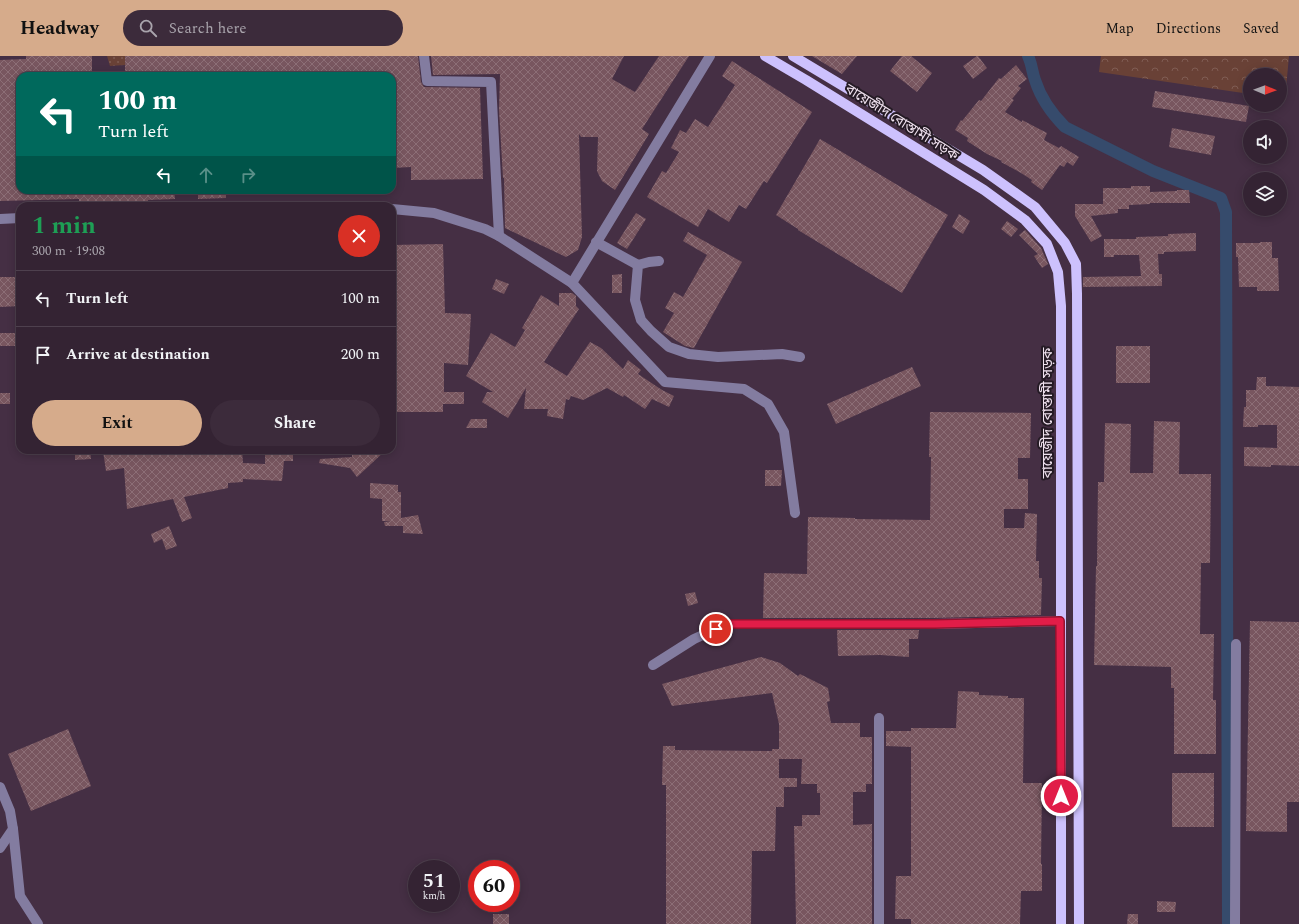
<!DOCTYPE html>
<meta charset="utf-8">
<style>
:root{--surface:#342333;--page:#3c2b3b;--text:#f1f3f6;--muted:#a9a4ac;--line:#4e404e;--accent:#d6ab8b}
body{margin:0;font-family:Spectral,"Noto Sans Bengali",serif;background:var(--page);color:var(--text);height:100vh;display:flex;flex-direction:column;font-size:15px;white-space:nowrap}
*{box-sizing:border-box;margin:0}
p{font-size:13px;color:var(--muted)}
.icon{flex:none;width:22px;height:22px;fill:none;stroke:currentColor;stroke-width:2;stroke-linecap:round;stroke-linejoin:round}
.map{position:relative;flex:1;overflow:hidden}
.sheet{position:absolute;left:16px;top:146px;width:380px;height:252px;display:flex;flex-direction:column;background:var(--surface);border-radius:12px;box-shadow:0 2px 10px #0003,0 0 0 1px var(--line)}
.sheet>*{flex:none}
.guide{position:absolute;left:16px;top:16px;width:380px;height:122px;border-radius:12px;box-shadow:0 2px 10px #0003,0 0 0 1px var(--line);background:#00695c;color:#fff;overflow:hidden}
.needle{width:26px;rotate:91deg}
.fabs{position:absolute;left:1243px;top:12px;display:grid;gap:8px}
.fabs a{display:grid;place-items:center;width:44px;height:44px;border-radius:50%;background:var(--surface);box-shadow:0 2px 10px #0003,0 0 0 1px var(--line);font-size:20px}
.speed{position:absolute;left:408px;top:804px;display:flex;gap:8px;font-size:20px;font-weight:700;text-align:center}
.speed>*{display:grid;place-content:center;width:52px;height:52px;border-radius:50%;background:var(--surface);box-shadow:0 2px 10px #0003,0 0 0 1px var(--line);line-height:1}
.speed small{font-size:10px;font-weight:400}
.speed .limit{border:6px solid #d22;background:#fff;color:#111}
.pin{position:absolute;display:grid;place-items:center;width:34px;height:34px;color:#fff;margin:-17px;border:2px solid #fff;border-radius:50%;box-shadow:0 1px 4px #0007}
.me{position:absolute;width:44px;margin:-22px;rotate:0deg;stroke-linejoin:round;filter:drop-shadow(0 0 3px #0008)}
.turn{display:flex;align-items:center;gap:14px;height:84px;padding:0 16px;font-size:18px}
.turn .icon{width:52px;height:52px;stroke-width:2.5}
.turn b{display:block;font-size:28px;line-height:34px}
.lanes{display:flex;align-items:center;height:38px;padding:0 16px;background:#0003;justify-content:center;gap:20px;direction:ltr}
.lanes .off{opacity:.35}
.round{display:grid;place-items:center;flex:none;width:42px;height:42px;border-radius:21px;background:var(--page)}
.summary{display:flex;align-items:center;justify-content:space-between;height:68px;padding:0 16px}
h1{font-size:24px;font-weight:700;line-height:30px;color:#1e9e55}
.button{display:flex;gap:8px;margin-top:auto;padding:8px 16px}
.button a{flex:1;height:46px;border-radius:24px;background:var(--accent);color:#111;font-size:16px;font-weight:700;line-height:46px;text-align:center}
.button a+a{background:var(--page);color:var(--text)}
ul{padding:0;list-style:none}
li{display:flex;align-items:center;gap:12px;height:56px;padding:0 16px;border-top:1px solid var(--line)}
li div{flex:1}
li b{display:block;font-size:15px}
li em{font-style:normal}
header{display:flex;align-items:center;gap:24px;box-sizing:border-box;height:56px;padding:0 20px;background:var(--accent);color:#111}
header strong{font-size:19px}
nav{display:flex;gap:22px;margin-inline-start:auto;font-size:14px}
.search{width:280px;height:36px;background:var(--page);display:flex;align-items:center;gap:10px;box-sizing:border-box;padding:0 14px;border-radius:22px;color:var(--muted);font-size:15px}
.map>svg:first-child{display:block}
</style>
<header>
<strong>Headway</strong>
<div class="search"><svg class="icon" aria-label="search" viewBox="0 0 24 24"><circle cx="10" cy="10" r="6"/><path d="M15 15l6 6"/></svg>Search here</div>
<nav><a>Map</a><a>Directions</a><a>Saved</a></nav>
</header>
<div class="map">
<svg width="1299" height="868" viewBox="0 0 1299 868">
<defs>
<pattern id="grass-dots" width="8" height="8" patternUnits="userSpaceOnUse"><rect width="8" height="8" fill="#694136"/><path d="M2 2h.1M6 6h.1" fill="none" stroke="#7f5c53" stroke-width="1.8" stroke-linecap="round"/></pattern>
<pattern id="park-crowns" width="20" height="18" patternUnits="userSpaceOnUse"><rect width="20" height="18" fill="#694136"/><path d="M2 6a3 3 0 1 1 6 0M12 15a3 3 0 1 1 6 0" fill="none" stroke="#7f5c53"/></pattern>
<pattern id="building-cross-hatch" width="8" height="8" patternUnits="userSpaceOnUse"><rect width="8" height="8" fill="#78565f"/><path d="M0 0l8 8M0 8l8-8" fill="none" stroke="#8c6e76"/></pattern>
</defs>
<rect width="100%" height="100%" fill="#452f44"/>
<path fill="url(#grass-dots)" d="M107 0H125V9L110 10Z"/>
<path fill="url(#park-crowns)" d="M1101 0H1289L1285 43H1280V19H1250V38L1099 16Z"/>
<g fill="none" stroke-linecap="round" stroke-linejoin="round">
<path stroke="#364b6c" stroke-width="12" d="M1028 0C1032 8 1032 16 1035 24 1041 43 1051 57 1065 71L1153 115 1221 142 1226 156 1228 868"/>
</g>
<g fill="url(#building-cross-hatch)">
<path d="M26 0H92V20H20V134H174L175 143 148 144V150H123V147L79 148V143L0 145V4L26 3Z"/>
<path d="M125 0H418L421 26 424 31 480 32 483 123 411 124V111L392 112V74H395L392 20H175V18L125 19Z"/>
<path d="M431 0H624L612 23 635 36 659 0H689L642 73 649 78 615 134 602 125 597 115 598 81H581L579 78 582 181 578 194 566 201 505 172 504 122H503L499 54 500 18 433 19Z"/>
<path d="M812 0H857L842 18Z"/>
<path d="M902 0H911L932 17 917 36 890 15Z"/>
<path d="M977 0H978L987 12 973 23 963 10Z"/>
<path d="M732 5 812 56 767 127 764 125 746 153 739 149 729 166 708 153 698 171 647 141 662 115 666 117 679 96 671 92 680 74 686 77 695 63 708 71 735 29 722 20Z"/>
<path d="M1016 9 1027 23 1018 30 1021 32 1012 43 1014 44 1005 56 1022 66V64L1047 77 1044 84 1059 92 1061 90 1079 101 1073 110 1067 106 1064 111 1060 109 1042 134 1031 126 1032 124 1021 117 1001 106 1002 105 987 98 967 85 968 82 955 74 961 64 962 65 979 44 981 45 999 22 1001 23Z"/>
<path d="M1155 35 1249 50 1246 66 1152 51Z"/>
<path d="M1172 72 1215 80 1211 99 1169 91Z"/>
<path d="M820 83 948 159 902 237 798 174V173L776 159Z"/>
<path d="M1131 130H1150V136L1177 135V134H1189L1190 147H1150V148L1129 149V153H1118V157L1091 160 1102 180 1091 186 1075 160V148H1103V132H1131Z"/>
<path d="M198 134H226V142L198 143Z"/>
<path d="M636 157 646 163 627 193 617 187Z"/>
<path d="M959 158 970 165 963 178 952 171Z"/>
<path d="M1007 165 1018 173 1011 181 1001 173Z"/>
<path d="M1025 174 1041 192 1048 208 1042 212 1034 200 1038 198 1019 179Z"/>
<path d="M688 176 742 206 694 292 685 290 663 276 674 257 665 252 674 236 683 241 707 199 683 185Z"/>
<path d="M1196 177V195L1164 196V198H1158L1159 218H1162V230L1083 231V221L1141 220 1139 199H1114V201H1104V183H1136V181L1168 180V178Z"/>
<path d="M1260 186H1272V202H1278L1279 235H1257V231H1239L1238 201H1236V187H1260Z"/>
<path d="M443 188 445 257 471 258 468 309 444 307V336H464V348H443V356H392V189Z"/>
<path d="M622 218V237H612V219Z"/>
<path d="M0 221H20V250L0 251Z"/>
<path d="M496 223 509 228 504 238 492 233Z"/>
<path d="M559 237H572L576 240V250L579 253 544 306 567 320 590 286 601 292 623 313 628 304 641 314 638 318 662 334 674 340 669 351 652 343 645 353 624 339 623 341 607 332 583 344 571 340 569 344 566 343 563 363 547 360 548 353H524L526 332 508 362 482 346 487 336H493L466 320 491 277 515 291 525 274 522 272 541 239 559 250Z"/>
<rect x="0" y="277" width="20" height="13"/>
<rect x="1116" y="290" width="34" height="37"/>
<path d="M912 311 921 330 836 368 827 348Z"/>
<path d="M1257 321H1266V330L1299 331V410L1271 409V411L1244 410V391L1277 392V369H1258V371H1243L1244 351H1246V334H1256Z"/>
<rect x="0" y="337" width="10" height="11"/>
<path d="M930 356 1031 357 1030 402H1018V423H1028V453H1004V472H1024L1025 457 1037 458 1036 505H1039V522H1042L1041 559 935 562H763L764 517 807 518 808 461 855 462V463L930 464 931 401H929Z"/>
<path d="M471 363H487V372H466Z"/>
<path d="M1154 365 1180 366 1179 418H1211L1210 507H1201L1200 578H1214L1213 644H1216V698H1174V632H1171V611L1094 609 1096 510H1097L1098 426H1104L1105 367 1131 368 1130 417H1153Z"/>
<path d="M75 394H90L91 403 75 404Z"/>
<path d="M122 394H242L243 407 265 408V394H293V405H284L282 425 243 423V426L228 427V432L184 441 192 462 182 466 173 443 127 453 124 412 106 415 103 395Z"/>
<path d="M352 394H386L357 421 350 412 319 407 320 403 352 401Z"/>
<path d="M765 414H782L781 430H765Z"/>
<path d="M370 427 398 429V436H401V462L418 459 423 478 403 477V470H385L384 466 391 465H382V443L370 442Z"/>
<path d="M169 470 177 490 166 494 162 483 154 487 151 478Z"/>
<path d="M695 536 698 547 688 550 685 538Z"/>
<path d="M1250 565 1299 566V746H1287V776L1246 775Z"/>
<path d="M837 574H919L918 583H909V601L880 599 838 600Z"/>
<path d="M761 601 780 607 798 620 800 618 828 632 830 645 827 646 831 667H860V681H872V728H866V736H853V769L872 768V868H796L794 770H802V759H820V737H817V728H801L802 703H779V722H797V731H784V751H776L775 795H752L751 868H666V729H662L663 690H675V694L772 695V693H779V668L772 637 672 650 662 628Z"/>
<path d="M958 635 979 636V639L1008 640V642H1024L1023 727H1042L1041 808H1042V835H1021L1020 868H911V863H895L896 820H911V691L886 690V675H911V672H956Z"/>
<path d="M68 673 91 730 31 755 8 698Z"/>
<rect x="1172" y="717" width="42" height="54"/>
<path d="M1157 845 1176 846 1175 856H1157Z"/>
<rect x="493" y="858" width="16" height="10"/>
<path d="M1128 858H1138V868H1127Z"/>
</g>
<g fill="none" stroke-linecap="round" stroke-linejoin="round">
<g stroke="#837ca0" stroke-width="10">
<path d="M424 0 427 25 491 26 499 180"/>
<path d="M353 150H363"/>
<path d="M392 153 434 157 485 173 499 180 572 227 665 326 744 333 768 348 784 376 795 457"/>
<path d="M0 163 20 162"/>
<path d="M596 186 638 209"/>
<path d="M659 205 649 206 638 209 635 244 641 264 651 275 669 291 689 298 718 301 782 298 800 301"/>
<path d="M572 227 710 0"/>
<path d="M653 609 694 583 727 568H935L1061 565"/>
<path d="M0 731 10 755 13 773 0 792"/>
<path d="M13 773 20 840 38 868"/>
<path d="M879 868V662"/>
<path d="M1235 868 1236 588"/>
</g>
<g stroke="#cdc1fd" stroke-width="10">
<path d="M765 0 806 24 984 134 1025 164 1047 188 1058 216 1061 250V868"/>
<path d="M793 0 983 114 1035 151 1065 187 1076 208 1077 238 1079 868"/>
</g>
</g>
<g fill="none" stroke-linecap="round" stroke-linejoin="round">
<g stroke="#92132f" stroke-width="10">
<path id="route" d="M716 573 727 568H935L1060 565 1061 740"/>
</g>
<use href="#route" stroke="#e11d48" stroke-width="7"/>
</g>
<g text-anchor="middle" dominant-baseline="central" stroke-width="4" stroke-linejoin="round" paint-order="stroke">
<g font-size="14" fill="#efe1ee" stroke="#251b25">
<text transform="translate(902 66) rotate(32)">বায়েজীদ বোস্তামী সড়ক</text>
<text transform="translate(1047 357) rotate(-90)">বায়েজীদ বোস্তামী সড়ক</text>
</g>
</g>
</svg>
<div class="fabs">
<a><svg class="needle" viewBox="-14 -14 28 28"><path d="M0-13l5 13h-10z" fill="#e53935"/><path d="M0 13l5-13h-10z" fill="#a9a4ac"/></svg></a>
<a><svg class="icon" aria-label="sound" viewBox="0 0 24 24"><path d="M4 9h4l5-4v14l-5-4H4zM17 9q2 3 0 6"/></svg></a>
<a><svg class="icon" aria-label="layers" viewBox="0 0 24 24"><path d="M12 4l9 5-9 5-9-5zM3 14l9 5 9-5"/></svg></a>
</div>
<div class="speed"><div>51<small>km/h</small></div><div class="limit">60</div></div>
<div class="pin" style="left:716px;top:573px;background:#d93025"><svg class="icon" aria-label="arrive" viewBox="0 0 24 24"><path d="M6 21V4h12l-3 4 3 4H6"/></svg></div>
<svg class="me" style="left:1061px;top:740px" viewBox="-20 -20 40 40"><circle r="17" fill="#e11d48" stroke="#fff" stroke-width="3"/><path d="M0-11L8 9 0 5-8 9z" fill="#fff"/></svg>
<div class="guide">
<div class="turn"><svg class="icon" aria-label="left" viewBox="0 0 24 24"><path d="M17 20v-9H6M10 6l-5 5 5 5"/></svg><div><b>100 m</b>Turn left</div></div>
<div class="lanes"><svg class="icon" aria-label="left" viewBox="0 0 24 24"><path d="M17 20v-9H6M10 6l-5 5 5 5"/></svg><svg class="icon off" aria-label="ahead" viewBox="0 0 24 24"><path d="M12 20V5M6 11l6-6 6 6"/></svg><svg class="icon off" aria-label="right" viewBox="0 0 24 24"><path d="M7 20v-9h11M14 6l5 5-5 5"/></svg></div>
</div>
<section class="sheet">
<div class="summary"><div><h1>1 min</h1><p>300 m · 19:08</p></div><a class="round" style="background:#d93025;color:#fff"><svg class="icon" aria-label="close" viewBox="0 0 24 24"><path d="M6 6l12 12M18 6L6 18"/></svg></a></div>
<ul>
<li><svg class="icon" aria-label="left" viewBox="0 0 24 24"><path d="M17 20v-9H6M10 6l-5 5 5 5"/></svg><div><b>Turn left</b></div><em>100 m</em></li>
<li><svg class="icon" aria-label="arrive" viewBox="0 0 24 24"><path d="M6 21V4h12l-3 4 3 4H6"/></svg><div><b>Arrive at destination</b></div><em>200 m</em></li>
</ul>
<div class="button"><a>Exit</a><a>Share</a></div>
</section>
</div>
